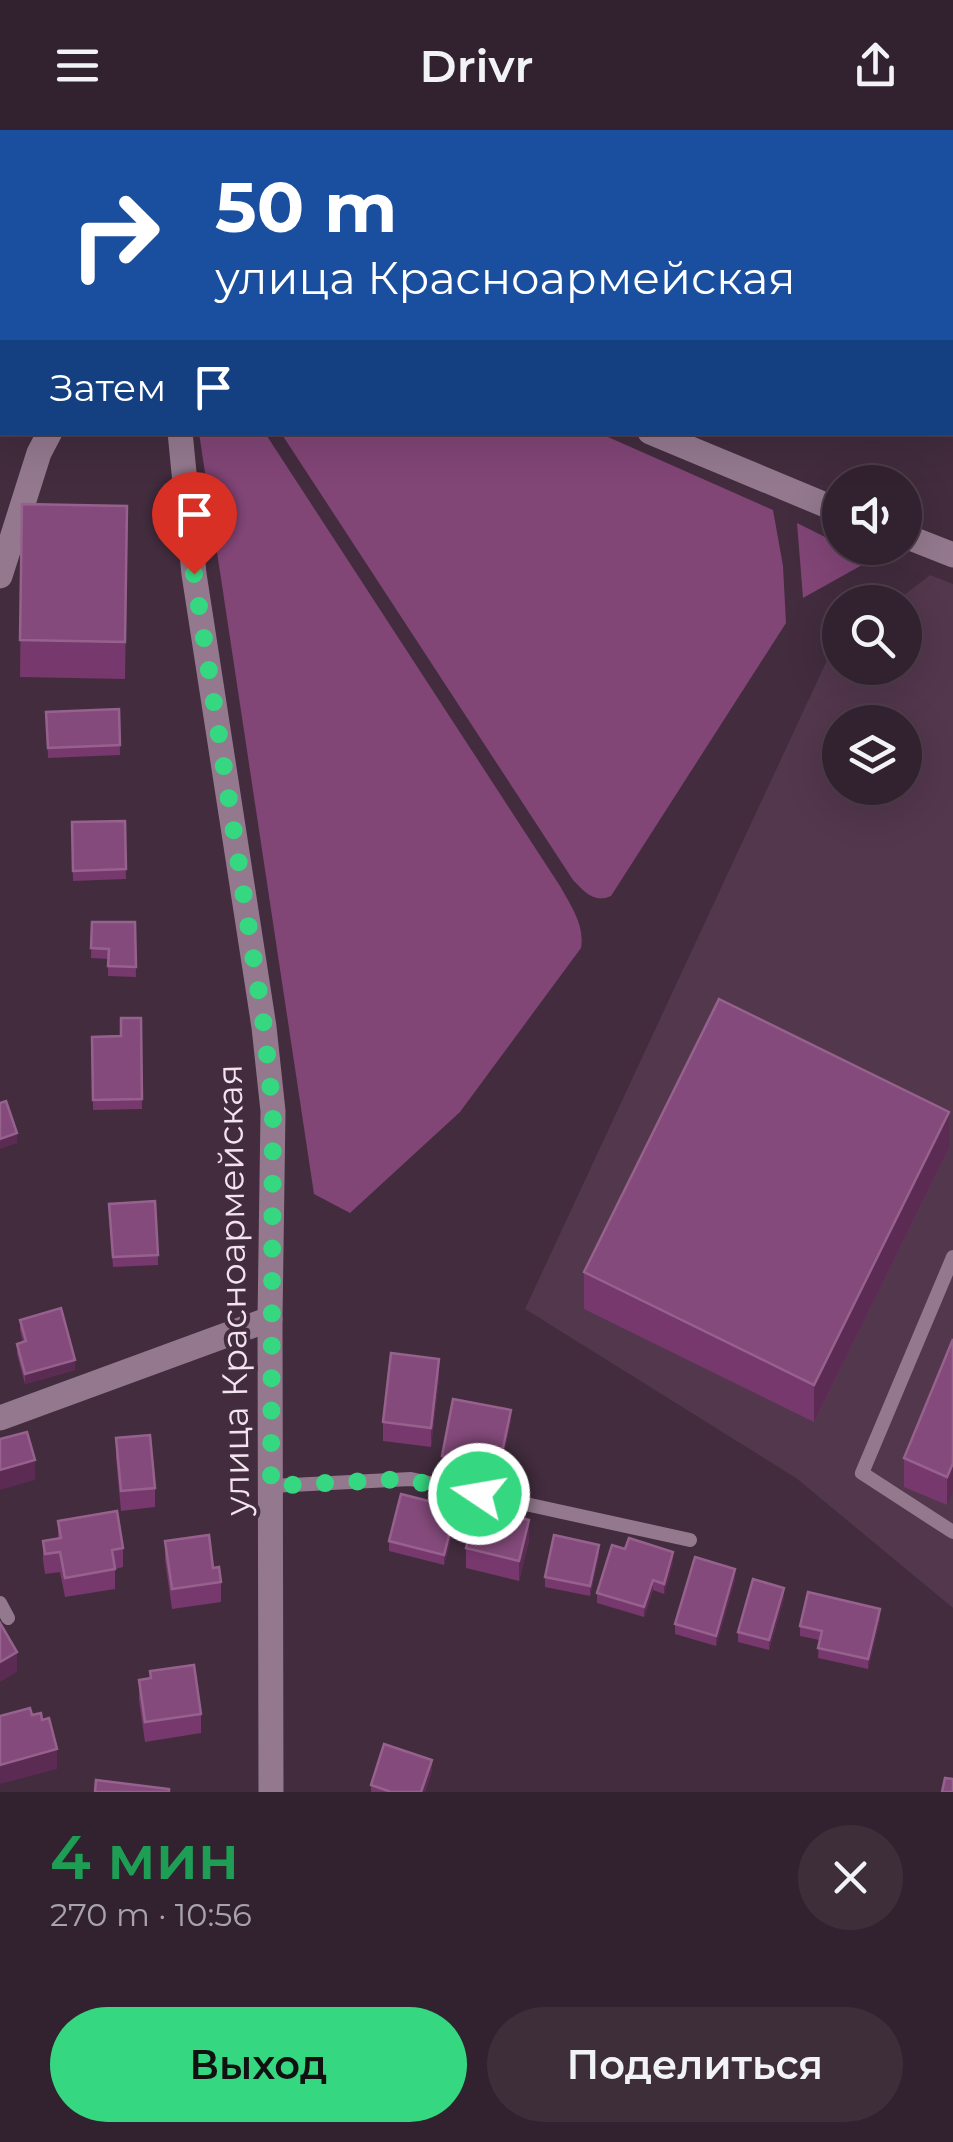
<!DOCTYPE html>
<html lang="ru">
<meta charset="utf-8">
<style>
:root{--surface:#32212e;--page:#3d2e3a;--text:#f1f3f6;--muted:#a8a3aa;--line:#4d3e4a;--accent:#35d881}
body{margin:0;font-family:Montserrat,sans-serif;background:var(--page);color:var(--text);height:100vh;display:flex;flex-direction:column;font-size:38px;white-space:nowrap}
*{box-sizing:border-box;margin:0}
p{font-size:32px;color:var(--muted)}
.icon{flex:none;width:55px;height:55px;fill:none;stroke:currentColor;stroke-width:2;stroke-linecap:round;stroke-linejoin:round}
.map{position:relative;height:1662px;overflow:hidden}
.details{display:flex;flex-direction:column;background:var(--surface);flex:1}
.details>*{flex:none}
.guide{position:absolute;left:0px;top:0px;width:955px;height:305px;box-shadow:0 10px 40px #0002,0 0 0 2px var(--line);background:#1a4fa0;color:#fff;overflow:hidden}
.fabs{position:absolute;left:822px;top:335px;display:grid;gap:20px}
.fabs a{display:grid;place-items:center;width:100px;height:100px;border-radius:50%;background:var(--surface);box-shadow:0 10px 40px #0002,0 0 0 2px var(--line);font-size:50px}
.pin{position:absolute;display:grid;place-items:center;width:85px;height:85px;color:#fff;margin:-102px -42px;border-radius:50% 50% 50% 0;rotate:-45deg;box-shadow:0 0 10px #0007}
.pin .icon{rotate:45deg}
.me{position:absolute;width:110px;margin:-55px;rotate:282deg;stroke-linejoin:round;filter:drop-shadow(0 0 8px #0008)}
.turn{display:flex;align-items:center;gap:35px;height:210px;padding:0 50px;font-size:45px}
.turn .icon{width:130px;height:130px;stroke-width:2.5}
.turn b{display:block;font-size:70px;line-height:85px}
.then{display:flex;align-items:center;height:95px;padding:0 50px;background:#0003;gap:20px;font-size:38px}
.round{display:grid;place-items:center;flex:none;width:105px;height:105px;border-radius:52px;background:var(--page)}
.headline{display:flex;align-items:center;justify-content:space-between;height:170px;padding:0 50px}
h1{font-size:60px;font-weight:600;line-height:75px;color:#1e9e55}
.primary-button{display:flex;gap:20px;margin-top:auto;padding:20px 50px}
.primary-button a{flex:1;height:115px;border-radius:60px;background:var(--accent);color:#111;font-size:40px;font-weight:600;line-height:115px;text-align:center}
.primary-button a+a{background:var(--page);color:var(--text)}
header{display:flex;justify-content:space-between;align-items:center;height:130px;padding:0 50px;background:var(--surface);font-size:45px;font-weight:600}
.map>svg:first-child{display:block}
</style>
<header><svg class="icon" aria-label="menu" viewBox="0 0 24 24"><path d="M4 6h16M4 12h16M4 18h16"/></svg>Drivr<svg class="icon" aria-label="share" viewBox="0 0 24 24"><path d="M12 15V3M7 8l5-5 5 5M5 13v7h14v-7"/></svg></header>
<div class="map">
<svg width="953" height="1662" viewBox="0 0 953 1662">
<rect width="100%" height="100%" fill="#422c3e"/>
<path fill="#53374d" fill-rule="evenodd" d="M930 445 953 454V1478L796 1348 525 1179 829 526 840 517V538H905V472H895ZM840 592H905V658H840Z"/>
<g fill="#814576">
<path d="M199 303H265L560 756C571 776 585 795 581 818L460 982 350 1083 314 1064Z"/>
<path d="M281 303H599L773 380 783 436 786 493 611 766C594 774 584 761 573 750Z"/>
<path d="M797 393 871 430 803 468Z"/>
</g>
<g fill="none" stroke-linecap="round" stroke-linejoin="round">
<g stroke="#94798e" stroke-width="14">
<path d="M213 2 214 0"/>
<path d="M0 131 2 129"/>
<path d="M953 1127 862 1343 953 1402"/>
<path d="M271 1356 411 1349 690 1410"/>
<path d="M0 1473 8 1488"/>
</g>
<g stroke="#94798e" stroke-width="25">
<path d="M108 0V2"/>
<path d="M0 231H2"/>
<path d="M180 302 194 444 264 897 273 981 270 1189 271 1662"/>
<path d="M650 302 840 381"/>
<path d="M905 406 953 425"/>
<path d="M0 446 39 323 50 302"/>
<path d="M0 1288 270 1189"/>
</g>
</g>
<g fill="#77386d">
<path d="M270 0H331L330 2H276Z"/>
<path d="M367 0H551L556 2H372Z"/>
<path d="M22 374 127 412 125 549 20 547Z"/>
<path d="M119 579 120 625 48 628 46 582Z"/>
<path d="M125 691 126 749 73 751 72 692Z"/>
<path d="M92 792H135L136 847 108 846V829L91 828Z"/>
<path d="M141 888 142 979 93 980 92 907 121 906Z"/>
<path d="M949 1018 814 1292 584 1179V1142Z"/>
<path d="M109 1084 158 1125V1135L113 1137Z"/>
<path d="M20 1190 75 1240 25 1254 17 1224V1214L23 1212 20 1200Z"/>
<path d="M953 1209 947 1375 904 1357V1328Z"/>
<path d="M439 1248 431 1317 383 1311V1292Z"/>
<path d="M511 1290 499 1347 442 1336V1326Z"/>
<path d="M116 1308 155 1358V1377L121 1381 116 1328Z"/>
<path d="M456 1388 444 1435 389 1421V1411Z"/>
<path d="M58 1391 123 1418V1437L115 1439V1459L65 1467 60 1442 45 1444 43 1430V1411L58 1408Z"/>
<path d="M529 1410 519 1451 466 1438V1418Z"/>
<path d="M165 1411 213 1438 221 1452V1472L172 1479 165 1430Z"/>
<path d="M599 1425 590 1466 545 1457V1447Z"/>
<path d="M673 1432 664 1464 653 1460 644 1487 597 1473V1463Z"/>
<path d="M735 1449 716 1516 675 1504V1494Z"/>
<path d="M784 1468 769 1520 738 1512V1502Z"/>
<path d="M880 1489 868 1539 818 1528 819 1510 800 1506V1496Z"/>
<path d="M150 1541 201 1584V1603L145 1612 139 1570V1550L150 1549Z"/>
<path d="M432 1640 425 1662H371V1655Z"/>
</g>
<g fill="#5c2b54">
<path d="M949 982V1018L814 1292V1255Z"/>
<path d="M17 1003V1013L0 1019V1009Z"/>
<path d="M439 1229V1248L431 1317V1298Z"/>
<path d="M75 1230V1240L25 1254V1244Z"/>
<path d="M511 1280V1290L499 1347V1337Z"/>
<path d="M35 1330V1350L0 1360V1340Z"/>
<path d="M953 1333V1361L947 1375V1347Z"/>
<path d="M456 1378V1388L444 1435V1425Z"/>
<path d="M529 1390V1410L519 1451V1431Z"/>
<path d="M599 1415V1425L590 1466V1456Z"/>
<path d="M673 1422V1432L664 1464V1454Z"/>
<path d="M735 1439V1449L716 1516V1506Z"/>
<path d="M653 1450V1460L644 1487V1477Z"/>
<path d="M784 1458V1468L769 1520V1510Z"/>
<path d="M880 1479V1489L868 1539V1529Z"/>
<path d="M17 1522V1542L0 1552V1532Z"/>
<path d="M57 1619V1639L0 1654V1635Z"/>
<path d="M432 1630V1640L425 1662H421Z"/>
</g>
<g fill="#844a7b" stroke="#96628d" stroke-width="2.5">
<path d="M447 0H551L556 2H452Z"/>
<rect x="952" y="160" width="1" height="64"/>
<path d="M22 374 127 376 125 512 20 510Z"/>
<path d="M119 579 120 615 48 618 46 582Z"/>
<path d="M125 691 126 739 73 741 72 692Z"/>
<path d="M92 792H135L136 837 108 836 109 819 91 818Z"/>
<path d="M719 869 949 982 814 1255 584 1142Z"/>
<path d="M121 888H141L142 969 93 970 92 907 121 906Z"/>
<path d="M6 971 17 1003 0 1009V973Z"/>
<path d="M155 1071 158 1125 113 1127 109 1074Z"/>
<path d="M61 1178 75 1230 25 1244 17 1214 26 1211 20 1190Z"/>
<path d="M953 1209V1333L947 1347 904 1328Z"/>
<path d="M391 1223 439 1229 431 1298 383 1292Z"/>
<path d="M453 1269 511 1280 499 1337 442 1326Z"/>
<path d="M27 1302 35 1330 0 1340V1309Z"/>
<path d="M150 1305 155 1358 121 1361 116 1308Z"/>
<path d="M401 1364 456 1378 444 1425 389 1411Z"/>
<path d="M476 1377 529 1390 519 1431 466 1418Z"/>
<path d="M117 1381 123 1418 112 1420 115 1439 65 1448 60 1422 45 1424 43 1411 61 1408 58 1391Z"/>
<path d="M209 1405 213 1438 219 1437 221 1452 172 1459 165 1411Z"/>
<path d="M554 1405 599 1415 590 1456 545 1447Z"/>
<path d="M629 1408 673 1422 664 1454 653 1450 644 1477 597 1463 612 1415 625 1419Z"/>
<path d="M695 1427 735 1439 716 1506 675 1494Z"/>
<path d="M753 1449 784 1458 769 1510 738 1502Z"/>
<path d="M808 1462 880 1479 868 1529 818 1518 822 1501 800 1496Z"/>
<path d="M0 1493 17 1522 0 1532Z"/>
<path d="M194 1535 201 1584 145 1592 139 1550 151 1548 150 1541Z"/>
<path d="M30 1578 32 1585 41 1583 42 1590 49 1588 57 1619 0 1635V1586Z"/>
<path d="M384 1614 432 1630 421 1662H391L371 1655Z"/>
<path d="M945 1648 953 1649V1662H942Z"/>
<path d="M96 1650 169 1659V1662H95Z"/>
</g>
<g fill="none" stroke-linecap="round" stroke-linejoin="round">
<path stroke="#35d881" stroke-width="18" stroke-dasharray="0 32.4" d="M194 444 264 896 273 981 271 1356 402 1349 479 1364"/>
</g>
<g text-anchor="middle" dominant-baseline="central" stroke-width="8" stroke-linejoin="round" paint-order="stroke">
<g font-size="35" fill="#f2e3ee" stroke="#422c3e">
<text transform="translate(233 1160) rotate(-91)">улица Красноармейская</text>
</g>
</g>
</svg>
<div class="fabs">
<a><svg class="icon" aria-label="sound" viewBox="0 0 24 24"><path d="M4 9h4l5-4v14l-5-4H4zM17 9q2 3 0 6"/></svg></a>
<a><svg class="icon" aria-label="search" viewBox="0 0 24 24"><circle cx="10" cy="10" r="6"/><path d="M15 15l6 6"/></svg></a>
<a><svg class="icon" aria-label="layers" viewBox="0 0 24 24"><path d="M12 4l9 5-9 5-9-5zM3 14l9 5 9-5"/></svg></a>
</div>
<div class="pin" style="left:194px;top:444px;background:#d93025"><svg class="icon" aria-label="arrive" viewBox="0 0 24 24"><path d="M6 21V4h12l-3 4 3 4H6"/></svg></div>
<svg class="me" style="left:479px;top:1364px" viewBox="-20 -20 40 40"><circle r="17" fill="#35d881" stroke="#fff" stroke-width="3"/><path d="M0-11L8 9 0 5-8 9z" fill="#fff"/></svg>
<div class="guide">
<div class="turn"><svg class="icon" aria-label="right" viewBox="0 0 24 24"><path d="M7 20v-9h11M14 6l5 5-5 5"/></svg><div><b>50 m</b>улица Красноармейская</div></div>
<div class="then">Затем<svg class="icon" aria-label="arrive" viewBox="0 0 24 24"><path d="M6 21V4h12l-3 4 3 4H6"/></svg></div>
</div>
</div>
<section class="details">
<div class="headline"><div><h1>4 мин</h1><p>270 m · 10:56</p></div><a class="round"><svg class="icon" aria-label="close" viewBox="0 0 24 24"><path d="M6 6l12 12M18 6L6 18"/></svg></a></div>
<div class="primary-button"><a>Выход</a><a>Поделиться</a></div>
</section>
